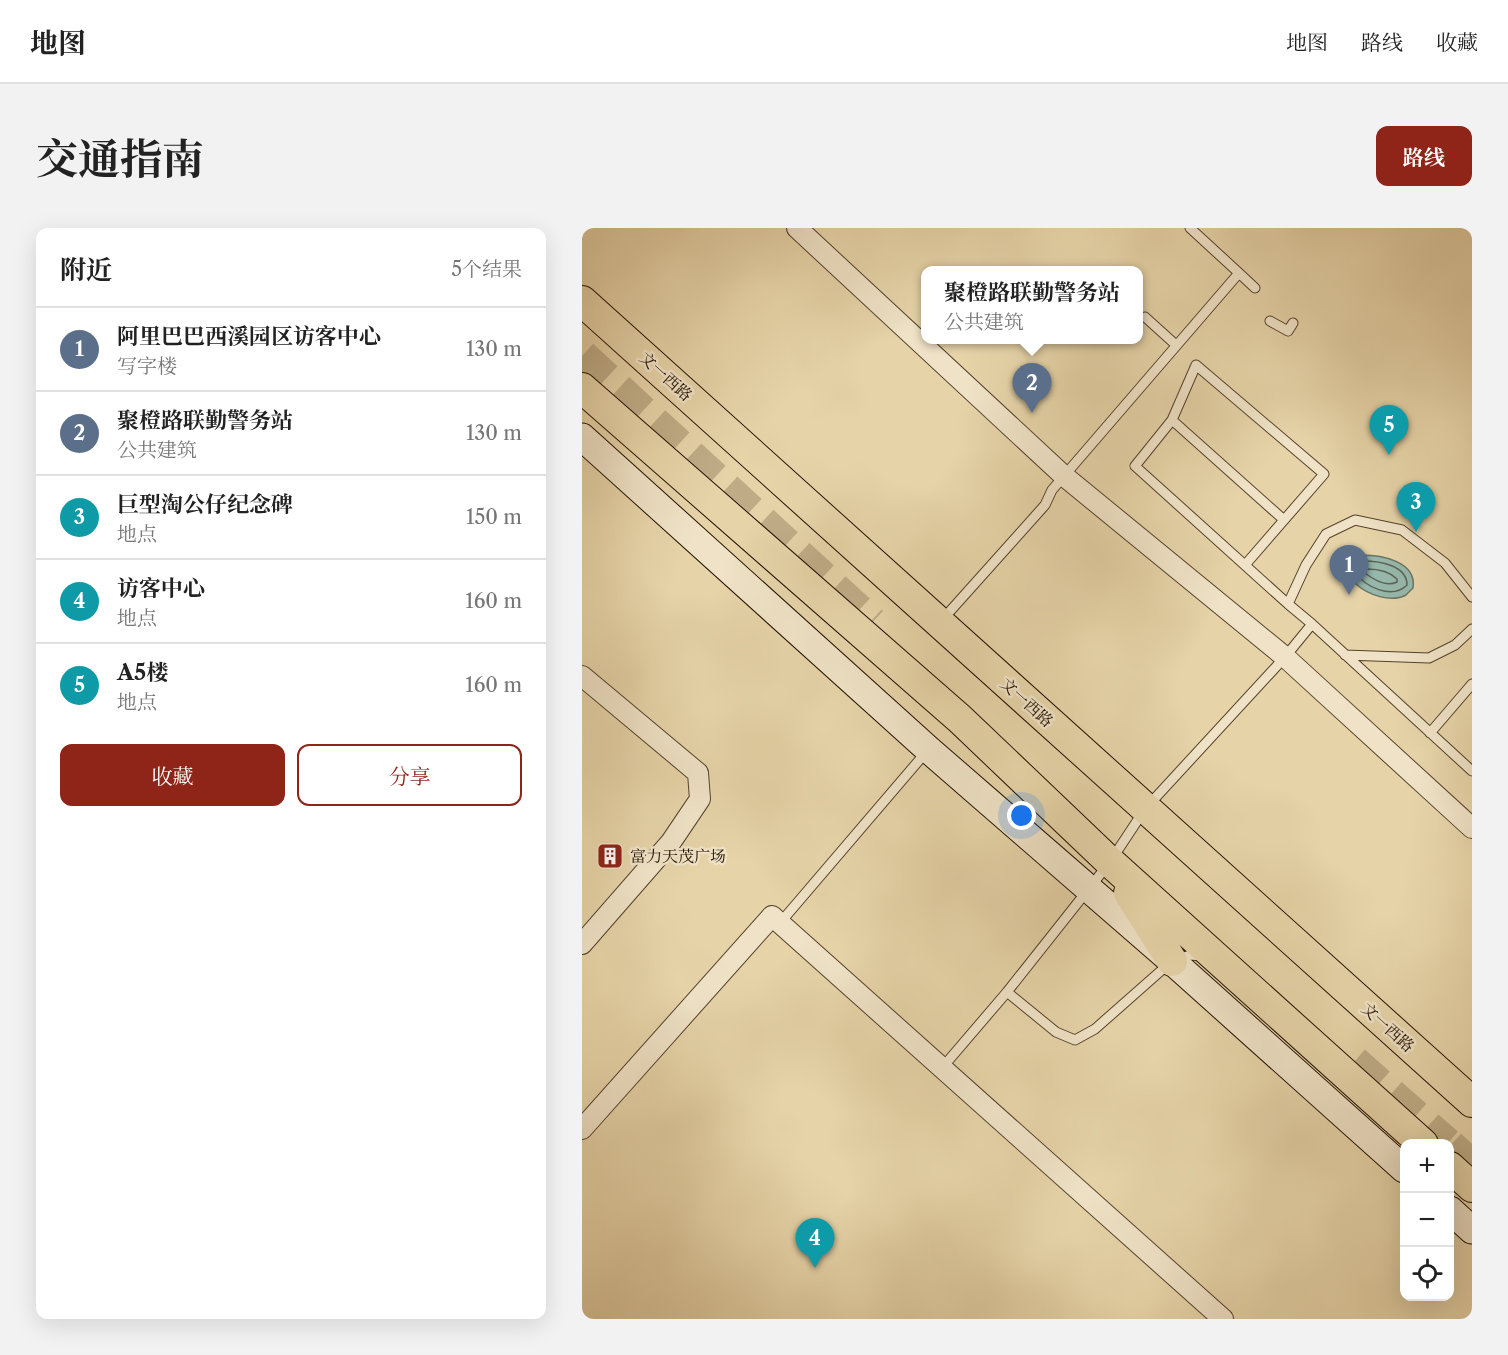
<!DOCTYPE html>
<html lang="zh">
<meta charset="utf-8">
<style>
body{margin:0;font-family:"Libre Caslon Text","Noto Serif SC",serif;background:#f2f2f2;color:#222}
.controls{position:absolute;right:18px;bottom:18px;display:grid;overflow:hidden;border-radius:12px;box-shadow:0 6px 24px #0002}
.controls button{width:54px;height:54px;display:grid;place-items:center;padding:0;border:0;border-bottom:2px solid #e0e0e0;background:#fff;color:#222;font:30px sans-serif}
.you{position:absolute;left:440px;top:588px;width:21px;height:21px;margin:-15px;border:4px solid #fff;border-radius:50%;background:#1a73e8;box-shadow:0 0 0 9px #1a73e833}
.badge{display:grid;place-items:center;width:39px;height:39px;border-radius:50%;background:#8f2418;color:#fff;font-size:20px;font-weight:700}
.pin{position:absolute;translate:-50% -50px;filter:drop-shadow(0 2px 3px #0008)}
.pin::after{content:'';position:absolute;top:32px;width:21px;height:18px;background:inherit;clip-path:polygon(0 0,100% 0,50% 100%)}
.popup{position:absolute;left:339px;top:38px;width:222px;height:78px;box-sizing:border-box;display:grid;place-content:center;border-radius:12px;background:#fff;filter:drop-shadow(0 2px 4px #0005);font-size:20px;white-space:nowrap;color:#767676}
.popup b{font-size:22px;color:#222}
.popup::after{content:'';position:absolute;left:50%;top:100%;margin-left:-12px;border:12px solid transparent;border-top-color:#fff}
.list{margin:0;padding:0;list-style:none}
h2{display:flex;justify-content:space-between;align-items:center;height:78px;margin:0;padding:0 24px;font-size:26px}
h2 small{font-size:20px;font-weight:400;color:#767676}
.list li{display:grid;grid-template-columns:39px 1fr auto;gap:18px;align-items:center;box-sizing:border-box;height:84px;padding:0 24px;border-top:2px solid #e0e0e0}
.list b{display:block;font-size:22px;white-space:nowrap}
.list p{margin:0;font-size:20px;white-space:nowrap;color:#767676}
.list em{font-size:20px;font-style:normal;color:#767676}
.actions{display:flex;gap:12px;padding:18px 24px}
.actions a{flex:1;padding:14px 0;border:2px solid #8f2418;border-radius:12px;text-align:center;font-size:21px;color:#8f2418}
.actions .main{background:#8f2418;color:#fff}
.icon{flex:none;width:33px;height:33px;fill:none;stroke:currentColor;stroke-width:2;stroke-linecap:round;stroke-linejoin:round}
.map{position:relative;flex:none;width:890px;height:1091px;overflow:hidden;border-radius:12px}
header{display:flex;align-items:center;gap:36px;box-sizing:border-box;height:84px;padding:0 30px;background:#fff;border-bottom:2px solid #e0e0e0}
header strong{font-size:28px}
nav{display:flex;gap:33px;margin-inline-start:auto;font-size:21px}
.intro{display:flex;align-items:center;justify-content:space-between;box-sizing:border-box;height:144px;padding:0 36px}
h1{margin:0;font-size:42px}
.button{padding:15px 27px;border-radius:12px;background:#8f2418;color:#fff;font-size:21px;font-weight:700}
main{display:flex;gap:36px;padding:0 36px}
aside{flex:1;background:#fff;border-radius:12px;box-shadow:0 6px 24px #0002}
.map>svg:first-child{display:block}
</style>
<header>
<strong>地图</strong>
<nav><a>地图</a><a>路线</a><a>收藏</a></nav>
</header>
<div class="intro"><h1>交通指南</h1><a class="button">路线</a></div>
<main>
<aside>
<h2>附近<small>5个结果</small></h2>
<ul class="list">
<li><span class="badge" style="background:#5c6f8a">1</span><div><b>阿里巴巴西溪园区访客中心</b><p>写字楼</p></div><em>130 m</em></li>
<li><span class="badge" style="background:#5c6f8a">2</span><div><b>聚橙路联勤警务站</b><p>公共建筑</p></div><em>130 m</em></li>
<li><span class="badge" style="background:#0f9aa8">3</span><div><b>巨型淘公仔纪念碑</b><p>地点</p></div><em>150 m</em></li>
<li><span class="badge" style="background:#0f9aa8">4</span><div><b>访客中心</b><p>地点</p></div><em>160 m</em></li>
<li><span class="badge" style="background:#0f9aa8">5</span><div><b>A5楼</b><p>地点</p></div><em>160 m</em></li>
</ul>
<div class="actions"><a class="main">收藏</a><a>分享</a></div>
</aside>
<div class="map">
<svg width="890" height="1091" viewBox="0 0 890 1091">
<rect width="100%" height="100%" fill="#e6d3a8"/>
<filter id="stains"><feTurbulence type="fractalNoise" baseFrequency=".00333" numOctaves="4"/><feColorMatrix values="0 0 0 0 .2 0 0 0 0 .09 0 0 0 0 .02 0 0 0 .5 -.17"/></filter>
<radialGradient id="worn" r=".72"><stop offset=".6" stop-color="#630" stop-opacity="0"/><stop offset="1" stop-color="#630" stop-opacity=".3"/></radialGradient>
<path fill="#96b7ab" stroke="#687567" stroke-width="1.5" d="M779,327C799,327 835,333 831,360C828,363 826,365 824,367C809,375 786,367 774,356C771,353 768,348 766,344L769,333Z"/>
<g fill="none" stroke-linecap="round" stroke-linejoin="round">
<path stroke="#5c6456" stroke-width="1.5" d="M781,333C797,333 825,337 825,357C810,372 782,359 773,343L774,337Z
M785,341C796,341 807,343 815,351V354C805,359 792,352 783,345V342Z"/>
<path stroke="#bfac87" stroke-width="33" stroke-dasharray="33 16" stroke-linecap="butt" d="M0,128L290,395
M772,834L865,916
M868,918L890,938"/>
<defs>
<path id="lane" d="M657,45L673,60
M563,89L594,117
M688,93L706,103L711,95
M590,192L702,292
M663,337L742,246L614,137L590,192L553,238L706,376L730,396L890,543
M706,376L724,337L744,306L773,292L820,302L863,335L890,369
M361,391L463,277L470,262L657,45L608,0
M763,427L847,430L873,417L890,401
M848,505L890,456
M198,695L345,523
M425,764L474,804L493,812L513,801L590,733L608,727L620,728
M360,840L425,764L528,634L563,581L703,429L730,396"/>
<path id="street" d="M215,0L482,248L703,429L890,600
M0,448L116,545L118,571L89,614L0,716
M0,901L190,688L641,1091"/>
<path id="secondary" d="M0,209L347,522L590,733L822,941
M868,982L890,1002"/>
<path id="primary" d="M0,73L890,874
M0,160L378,491L528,634L841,916
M547,665L590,733
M868,939L890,959"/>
</defs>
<use href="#lane" stroke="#54422b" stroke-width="11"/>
<use href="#street" stroke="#54422b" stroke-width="22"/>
<use href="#secondary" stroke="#231101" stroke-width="29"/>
<use href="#primary" stroke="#231101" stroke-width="32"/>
<use href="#lane" stroke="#efe2c6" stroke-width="9"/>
<use href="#street" stroke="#efe2c6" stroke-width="20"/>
<use href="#secondary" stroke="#efe2c6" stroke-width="27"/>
<use href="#primary" stroke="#e6d3a8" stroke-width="30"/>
</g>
<defs>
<symbol id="building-square" viewBox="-11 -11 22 22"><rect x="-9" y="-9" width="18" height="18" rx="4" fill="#8f2418" stroke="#efe2c6"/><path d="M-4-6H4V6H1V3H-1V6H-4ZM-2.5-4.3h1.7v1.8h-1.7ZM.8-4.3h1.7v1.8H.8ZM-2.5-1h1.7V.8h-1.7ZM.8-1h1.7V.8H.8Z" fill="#fff"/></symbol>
</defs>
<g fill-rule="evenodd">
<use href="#building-square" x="13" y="613" width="30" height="30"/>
</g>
<g text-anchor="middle" stroke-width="5" stroke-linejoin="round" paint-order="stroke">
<g font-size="16" fill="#231101" stroke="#efe2c6">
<text transform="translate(84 148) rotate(42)" y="6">文一西路</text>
<text transform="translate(445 474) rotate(42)" y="6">文一西路</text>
<text transform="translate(806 799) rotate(42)" y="6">文一西路</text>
</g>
<g font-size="16" fill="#231101" stroke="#efe2c6" text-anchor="start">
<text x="48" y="634">富力天茂广场</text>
</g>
</g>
<rect width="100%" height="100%" filter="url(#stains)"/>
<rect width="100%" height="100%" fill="url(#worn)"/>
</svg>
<div class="controls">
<button>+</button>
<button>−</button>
<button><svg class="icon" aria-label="locate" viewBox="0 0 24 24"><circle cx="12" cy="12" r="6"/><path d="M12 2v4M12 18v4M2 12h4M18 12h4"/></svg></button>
</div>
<div class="you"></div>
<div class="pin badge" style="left:767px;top:367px;background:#5c6f8a">1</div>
<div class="pin badge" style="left:450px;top:185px;background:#5c6f8a">2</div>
<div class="popup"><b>聚橙路联勤警务站</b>公共建筑</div>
<div class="pin badge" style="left:834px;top:304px;background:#0f9aa8">3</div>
<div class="pin badge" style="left:233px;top:1040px;background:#0f9aa8">4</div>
<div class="pin badge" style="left:807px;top:227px;background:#0f9aa8">5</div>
</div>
</main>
